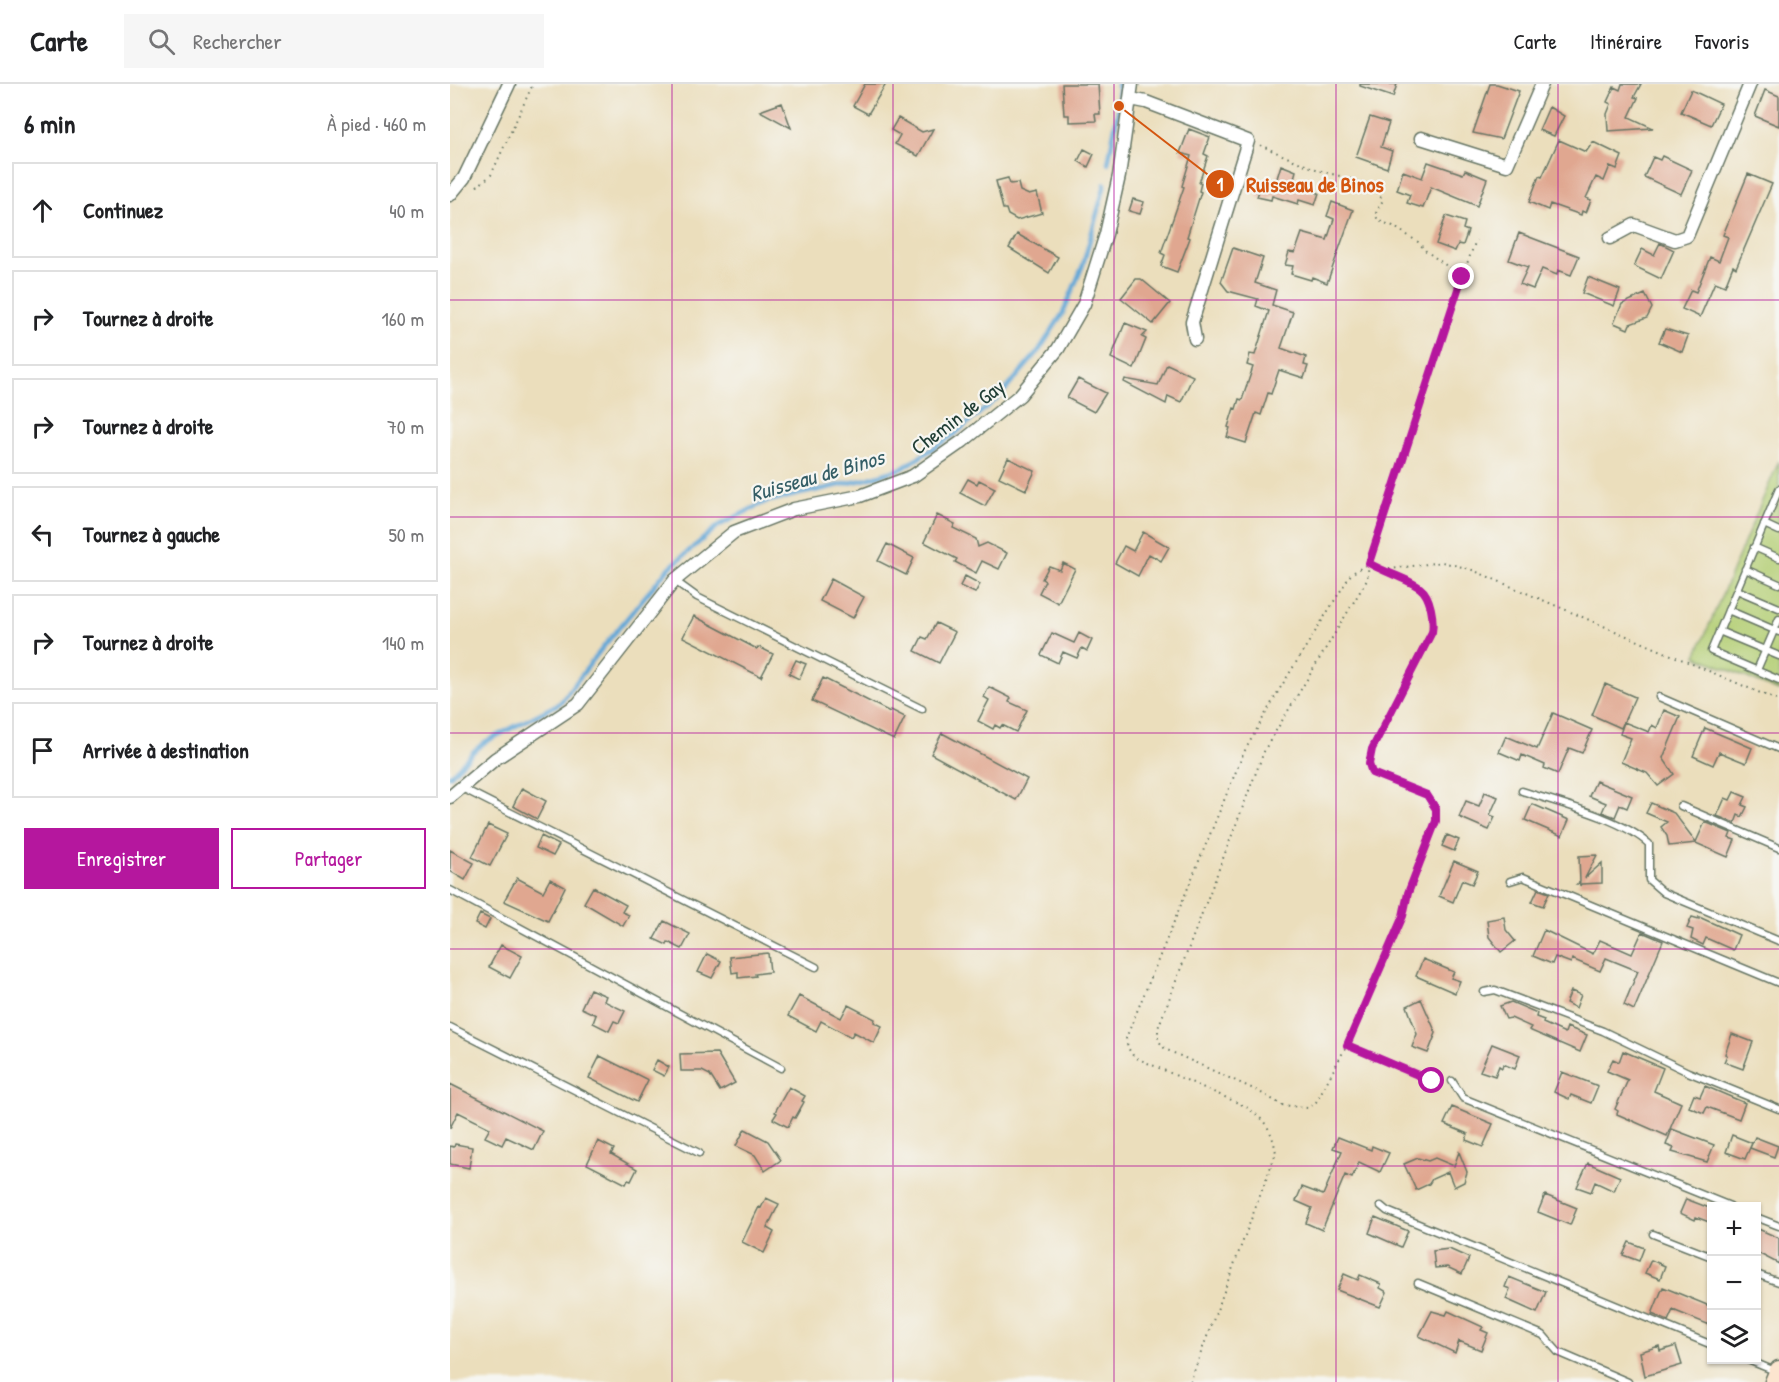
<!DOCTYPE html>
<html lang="fr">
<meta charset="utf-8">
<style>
body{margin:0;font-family:"Patrick Hand",sans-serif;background:#f6f6f6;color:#202124}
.controls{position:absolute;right:18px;bottom:18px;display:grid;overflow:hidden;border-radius:0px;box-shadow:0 2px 4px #0004}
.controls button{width:54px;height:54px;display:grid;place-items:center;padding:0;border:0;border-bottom:2px solid #e0e0e0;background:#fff;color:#202124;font:30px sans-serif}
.stop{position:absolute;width:18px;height:18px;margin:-14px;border:4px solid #b5179e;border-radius:50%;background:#fff}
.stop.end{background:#b5179e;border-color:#fff;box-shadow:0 2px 6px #0008}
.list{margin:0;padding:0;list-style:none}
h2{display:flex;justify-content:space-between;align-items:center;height:78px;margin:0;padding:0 24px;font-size:26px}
h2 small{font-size:20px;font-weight:400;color:#757577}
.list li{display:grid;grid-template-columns:39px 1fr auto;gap:18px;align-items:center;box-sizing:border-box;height:96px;margin:0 12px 12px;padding:0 12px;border:2px solid #e0e0e0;border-radius:0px}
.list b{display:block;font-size:22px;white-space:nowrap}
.list em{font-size:20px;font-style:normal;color:#757577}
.actions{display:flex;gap:12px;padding:18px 24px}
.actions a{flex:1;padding:14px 0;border:2px solid #b5179e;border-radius:0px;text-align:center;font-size:21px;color:#b5179e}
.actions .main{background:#b5179e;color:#fff}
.icon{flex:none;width:33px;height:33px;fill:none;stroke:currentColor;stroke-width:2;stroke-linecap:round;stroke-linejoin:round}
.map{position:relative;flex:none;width:1329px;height:1298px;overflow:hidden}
header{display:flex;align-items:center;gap:36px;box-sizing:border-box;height:84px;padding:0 30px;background:#fff;border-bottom:2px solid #e0e0e0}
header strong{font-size:28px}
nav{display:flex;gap:33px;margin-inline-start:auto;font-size:21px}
.search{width:420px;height:54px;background:#f6f6f6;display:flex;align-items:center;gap:15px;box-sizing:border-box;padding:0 21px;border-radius:0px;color:#757577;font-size:22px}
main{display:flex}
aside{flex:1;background:#fff}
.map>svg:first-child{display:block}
</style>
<header>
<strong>Carte</strong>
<div class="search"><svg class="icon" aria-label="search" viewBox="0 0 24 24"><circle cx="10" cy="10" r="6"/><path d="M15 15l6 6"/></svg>Rechercher</div>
<nav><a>Carte</a><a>Itinéraire</a><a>Favoris</a></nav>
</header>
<main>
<aside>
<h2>6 min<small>À pied · 460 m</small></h2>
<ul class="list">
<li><svg class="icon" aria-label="ahead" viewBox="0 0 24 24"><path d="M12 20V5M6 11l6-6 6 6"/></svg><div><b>Continuez</b></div><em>40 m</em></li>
<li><svg class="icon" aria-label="right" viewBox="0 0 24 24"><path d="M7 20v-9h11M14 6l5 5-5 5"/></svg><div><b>Tournez à droite</b></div><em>160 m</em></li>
<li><svg class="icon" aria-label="right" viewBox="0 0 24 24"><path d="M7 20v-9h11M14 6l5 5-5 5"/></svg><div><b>Tournez à droite</b></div><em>70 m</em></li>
<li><svg class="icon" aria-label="left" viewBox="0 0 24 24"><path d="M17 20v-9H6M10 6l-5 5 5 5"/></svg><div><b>Tournez à gauche</b></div><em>50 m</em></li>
<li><svg class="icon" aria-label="right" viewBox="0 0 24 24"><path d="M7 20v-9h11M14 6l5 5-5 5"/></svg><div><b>Tournez à droite</b></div><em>140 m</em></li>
<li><svg class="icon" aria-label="arrive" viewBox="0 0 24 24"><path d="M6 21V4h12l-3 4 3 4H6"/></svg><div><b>Arrivée à destination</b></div></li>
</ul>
<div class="actions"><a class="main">Enregistrer</a><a>Partager</a></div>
</aside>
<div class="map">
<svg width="1329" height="1298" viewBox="0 0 1329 1298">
<rect width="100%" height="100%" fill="#f6f6f2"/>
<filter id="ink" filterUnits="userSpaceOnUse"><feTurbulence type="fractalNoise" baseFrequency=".0167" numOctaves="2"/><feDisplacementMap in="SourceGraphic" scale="12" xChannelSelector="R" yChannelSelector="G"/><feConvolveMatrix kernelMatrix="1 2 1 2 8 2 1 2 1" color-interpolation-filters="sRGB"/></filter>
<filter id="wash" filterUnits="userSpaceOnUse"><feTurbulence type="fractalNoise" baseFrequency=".008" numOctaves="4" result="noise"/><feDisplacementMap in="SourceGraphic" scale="24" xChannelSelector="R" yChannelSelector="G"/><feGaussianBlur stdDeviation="1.35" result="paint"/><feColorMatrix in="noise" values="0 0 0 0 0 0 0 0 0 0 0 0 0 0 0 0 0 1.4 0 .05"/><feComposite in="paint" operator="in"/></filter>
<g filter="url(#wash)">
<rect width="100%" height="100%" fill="#ebdebc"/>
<path fill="#b3ce73" stroke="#698654" stroke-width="1.5" d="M1329,377V607L1246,572Z"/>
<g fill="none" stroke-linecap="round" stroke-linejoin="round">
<path stroke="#62a7d7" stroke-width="4.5" d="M658,79L669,22L668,0
M0,692L24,667L35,658L110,619L154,562L217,486L268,442L315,418L417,395L453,384L505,350L551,311L588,268L613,229L633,181L655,100"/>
</g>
<g id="blocks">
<path fill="#e0a790" d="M415,0H436L418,30L403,22Z
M612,0H648L650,30H645L646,37L619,38V31H614Z
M910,0H947L943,13L910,2Z
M1040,0H1047L1069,7L1051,55L1023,49Z
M1172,0H1191L1184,13L1188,14L1179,33L1203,44L1158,47L1157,30L1161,20L1157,18L1164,3L1170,6Z
M1241,6L1271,20L1261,41L1231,28Z
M1315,6L1329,12V42L1305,32Z
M332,19L341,44L310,27Z
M1099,23L1114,32L1104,52L1089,46Z
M920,33L939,39L931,63L942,67L937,84L906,73Z
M448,34L472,48L483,45L468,72L445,60L450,51L441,46Z
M739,45L760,53L754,70L758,72L749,99H751L749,107L751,108L737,153L740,154L727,188L711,182L715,171L711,169L734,103L732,102L741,72L730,69Z
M1109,56L1136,68L1143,58L1172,72L1167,85L1160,82L1154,97L1146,93L1136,114L1141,116L1136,129L1132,127L1131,131L1100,120L1098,126L1079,118L1089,92L1092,93Z
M634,65L644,70L638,83L628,77Z
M1212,72L1242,86L1231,110L1194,93L1203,73L1210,76Z
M978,78L1013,90L1015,86L1037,95L1027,122L981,103L973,124L957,119L960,111L947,106L953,87L972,94Z
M831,81L846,87L842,101L869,109L865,121L849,116L848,120L822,112L821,116L807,113L812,97L825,101Z
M1298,90L1322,100L1286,184L1283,182L1275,202L1265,198L1250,233L1232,225L1241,206L1246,208L1260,173L1269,177L1278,153L1273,151Z
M558,94L560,100L568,99L570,107L579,111L587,109L592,129L567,136L558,131L556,125H553L546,97Z
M683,115L694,118L690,130L679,127Z
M882,118L903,126L877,199L862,193L861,196L841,190L843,182L835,181L839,168L845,169L852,149L877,156L884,135L877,132Z
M996,132L1015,138L1013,145L1018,147L1013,161L1008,160L1005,167L986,160Z
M1069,149L1129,172L1121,191L1108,186L1107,191L1092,185L1083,205L1070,200L1078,183L1059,176Z
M567,150L608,173L599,189L559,164Z
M1210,159L1224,166L1211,195L1184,182L1192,165L1204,171Z
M783,164L813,174L805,199L826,206L822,221L843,228L831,264L856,273L854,281L858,282L854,294L829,286L821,310L818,309L811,331L806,329L796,359L777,353L780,344L778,343L784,324L786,325L789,315L792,316L803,283L797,281L800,270L805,271L819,227L806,222L808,215L778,207L771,198Z
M1138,193L1170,206L1164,222L1132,209Z
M686,195H691L720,219L703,240L671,214Z
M1195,210L1202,224L1197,234L1180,240L1178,245L1164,239L1172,220Z
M675,239L697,248L692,253L696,255L684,285L661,274Z
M1215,245L1238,252L1232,268L1209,258Z
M717,280L743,292L731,318L718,312L716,320L674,298L675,295L708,301Z
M628,295L656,309L644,328L617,314Z
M558,374L585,387L576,406L549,393Z
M518,395L527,400L529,396L545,404L535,422L510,409Z
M487,431L505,440L503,444L526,455L528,463L537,459L557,469L549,485L532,477L526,489L505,478L507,475L474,458Z
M693,448L719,463L711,477L699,470L688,492L665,479L674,462L683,467Z
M437,460L464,474L456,491L428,477Z
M613,479L625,485L608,519L589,509L595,497L592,495L599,482L610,486Z
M515,492L530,500L525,509L510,502Z
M381,495L414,513L403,534L370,517Z
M244,532L307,565L309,563L323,570L311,593L233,553Z
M486,539L505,548L489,579L465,567L472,553L477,555Z
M602,549L624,559L629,549L642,556L637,567L632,564L627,574L613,568L608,579L591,571Z
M346,576L356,580L349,595L339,590Z
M373,594L440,628L441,626L455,633L444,656L362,617Z
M1155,600L1185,613L1171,644L1142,631Z
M539,603L561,614L559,618L577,626L566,648L552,641L550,644L545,641L543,645L528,637L539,616L534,613Z
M1214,626L1230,633L1213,674L1224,690L1208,702L1197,689L1171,678L1181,654L1170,650L1174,638L1199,648L1202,641L1207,644Z
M1103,629L1142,646L1132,669L1119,664L1108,690L1094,684L1095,681L1072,671L1070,677L1049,668L1056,652L1087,665Z
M1255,644L1302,664L1296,679L1269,668L1263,681L1243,672Z
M492,649L577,695L566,716L481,670Z
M1146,697L1182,712L1177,724L1170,721L1165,733L1152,728L1156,719L1139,712Z
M72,704L96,717L87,735L63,722Z
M1035,708L1048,713L1040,731L1045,733L1039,746L1009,733L1016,717L1029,722Z
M1284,708L1296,713L1292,721L1297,723L1292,733L1288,731L1285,739L1267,732L1275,714L1280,716Z
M1201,719L1224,729L1246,758L1255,738L1281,749L1279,754L1285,756L1278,773L1246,759L1219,762L1217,752L1211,743L1217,738L1196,729Z
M1082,720L1119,736L1112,752L1075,736Z
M38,741L57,750L40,782L22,773Z
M997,751L1009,756L1004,767L992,762Z
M91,752L109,761L103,772L86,764Z
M0,766L24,779L15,796L0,787Z
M1147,771L1135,794L1152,779V799L1131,800L1130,802V800H1127L1130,798L1129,772Z
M1004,777L1028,787L1022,800L1012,796L1003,818L989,812Z
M67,794L93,808L100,795L115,803L98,837L54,817Z
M143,803L176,821L172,828L179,831L173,842L134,819Z
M1088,805L1099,809L1093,822L1082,818Z
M30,830L40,835L35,845L25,840Z
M1054,833L1056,846L1065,857L1051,868L1039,853L1037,836Z
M1242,833L1249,835V833L1289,851L1283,866L1256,854L1253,861L1241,855L1243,846L1237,844Z
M214,837L240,850L232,865L218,858L217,861L204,855Z
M1094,846L1143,870L1150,856L1182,870L1192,848L1213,857L1184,926L1174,921L1188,887L1156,874L1150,887L1122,875L1121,879L1105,873L1102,880L1083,872Z
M51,861L72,872L60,894L39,883Z
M318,869L320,888L305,890L306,892L288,894V888L282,889L280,873Z
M257,870L271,877L262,894L248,888Z
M973,875L1004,888L1001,894L1010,897L1005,909L966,892Z
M140,905L156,912L154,917L175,927L169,939L164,937L159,947L143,939L146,931L131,924Z
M1121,907L1131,911L1126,924L1116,919Z
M349,912L391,934L398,921L425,935L424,938L432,942L424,959L404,948L401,953L371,937L366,947L338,932Z
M971,915L986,949L978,969L962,963L967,950L957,922Z
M1061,918L1087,929L1086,933L1094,936L1093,939L1115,949L1117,943L1137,951L1130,968L1079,946L1081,943L1061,934L1056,935L1050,922Z
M1282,950L1303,958L1293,985L1274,978L1277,971L1275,970Z
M1042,960L1070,971L1065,985L1053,980L1052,984L1049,982L1045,992L1030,987Z
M1173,967L1213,984L1204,1007L1231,1019L1217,1052L1167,1030L1168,1027L1165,1025L1178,996L1157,987L1163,975L1169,978Z
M267,969L285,999L270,1007L260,991L252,987H231L230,970Z
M150,972L198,996L187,1018L139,994Z
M207,976L219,983L214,992L202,986Z
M1112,988L1148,1002L1141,1019L1121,1011L1119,1015L1104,1008Z
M0,1000L93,1047L84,1066L56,1053L52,1061L35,1053L40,1044L8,1028L0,1044Z
M1255,1002L1295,1019L1289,1035L1257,1023L1254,1029L1239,1023L1244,1011L1250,1013Z
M339,1003L355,1012L352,1017L354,1018L345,1034L343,1033L338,1043L323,1035L327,1029L325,1028Z
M1002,1023L1043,1040L1033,1063L1016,1056L1018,1050L994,1040Z
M295,1045L318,1057L331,1076L315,1087L305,1071L286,1062Z
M1222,1045L1264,1061L1257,1078L1222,1068L1224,1064L1216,1061Z
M1282,1051L1302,1059L1295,1075L1276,1068Z
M888,1053L921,1066L922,1062L939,1069L930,1088L909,1078L902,1094L895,1091L872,1146L856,1139L862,1124L846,1117L852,1103L873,1111L892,1067L883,1064Z
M1305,1053L1328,1062L1324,1073L1300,1064Z
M148,1057L164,1065L161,1070L187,1085L181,1097L178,1096L176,1100L137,1080Z
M5,1060L22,1063L19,1084L0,1080V1062L4,1063Z
M1009,1068L1017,1088L1014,1098L1004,1103L998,1088L982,1095L979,1100L966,1106L954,1080L968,1074L978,1077L985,1074L1004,1082Z
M1138,1079L1170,1093L1164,1107L1145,1098L1141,1108L1127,1103Z
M1095,1111L1127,1124L1120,1141L1088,1128Z
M316,1114L329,1120L317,1144L324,1148L314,1169L292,1158L309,1123L311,1124Z
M1236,1115L1262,1125L1259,1138L1246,1133L1245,1136L1230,1129Z
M925,1133L958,1147L951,1163L919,1149Z
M1306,1144L1329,1154V1180L1306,1168Z
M1179,1158L1194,1164L1189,1177L1173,1171Z
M999,1165L1019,1174L1012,1190L997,1183L985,1184L983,1167Z
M1201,1176L1215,1182L1210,1195L1195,1189Z
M894,1190L908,1196L910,1191L931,1200L930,1204L937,1208L930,1223L887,1206Z
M1059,1193L1096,1208L1087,1229L1056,1215L1060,1205L1055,1203Z
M1213,1203L1262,1223V1242L1223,1226L1218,1237L1202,1230Z
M982,1227L996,1231L998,1227L1033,1243L1031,1246L1038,1249L1031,1266L1009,1257L1005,1269L969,1252Z
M1209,1262L1210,1267L1226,1262L1232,1281L1195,1292L1190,1268Z"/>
</g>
</g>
<g filter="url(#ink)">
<use href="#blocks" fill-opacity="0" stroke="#667564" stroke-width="1.5"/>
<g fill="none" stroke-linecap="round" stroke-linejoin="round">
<defs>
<path id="lane" d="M1329,405L1261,567L1329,596
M1314,440L1329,447
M1304,463L1329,474
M1295,485L1329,500
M225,497L247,513L472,625
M1287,506L1329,524
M1278,526L1329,548
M1269,547L1329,572
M1307,586L1329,535
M1209,613L1329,665
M10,703L366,883
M1072,707C1108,719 1171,734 1199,760V796L1214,809L1329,857
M1231,722L1329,764
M1060,797L1073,793L1329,899
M0,806L331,984
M1034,908L1045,906L1153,947L1238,988L1329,1025
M0,943L249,1069
M1002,997L1013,1014L1280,1122
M931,1122L937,1127L1262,1261
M1306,1133L1329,1142
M1203,1150L1262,1173
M1306,1190L1329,1198
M968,1199L1093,1251L1108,1268L1178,1298
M1298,1276L1325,1287"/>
<path id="street" d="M681,15L696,18L798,57L742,238L745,255
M971,54L1057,81L1092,0
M0,111L14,94L59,0
M1160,154L1184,141L1225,156L1237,152L1300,0
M0,713L45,675L128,620L225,496L284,448L344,425L410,412L463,392L513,357L570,311L608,265L634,220L656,150L669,92L682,0"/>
<path id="secondary" d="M1324,1298L1329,1286"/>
</defs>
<use href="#lane" stroke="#667564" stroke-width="9"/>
<use href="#street" stroke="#667564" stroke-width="15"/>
<use href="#secondary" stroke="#667564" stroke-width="21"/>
<path stroke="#667564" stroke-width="2" stroke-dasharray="1.5 4.5" stroke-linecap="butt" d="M810,61C828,69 847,78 866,85C889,94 918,94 933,116L925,131L929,137L943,142L968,158L976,167L1012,193
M27,101L28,102L41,91L83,0
M919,479C933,488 959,495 970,504C981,512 984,536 983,548L922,665L919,680L922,689L977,711L986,725V737L958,809L953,832L897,961L866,1018L858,1024L832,1021L806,1006L715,965L708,956V944L815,665L917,496L919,479L1012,193L1026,156
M933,486L992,478L1020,485L1329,617
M897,961L982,997H992
M740,1298L826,1069C822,1045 815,1036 795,1022L684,973L678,964L676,954L794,668L829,606L901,490L919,479"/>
<use href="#lane" stroke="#fff" stroke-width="6"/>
<use href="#street" stroke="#fff" stroke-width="12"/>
<use href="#secondary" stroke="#fce5cf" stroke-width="18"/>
</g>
</g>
<g fill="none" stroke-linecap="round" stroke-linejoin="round" filter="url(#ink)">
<path stroke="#b5179e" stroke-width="8" d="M982,997L897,961L953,832L958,809L986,737V725L977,711L922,689L919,680L922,665L982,548C984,536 981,512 970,504C959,495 933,488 919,479L1012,193"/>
</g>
<path fill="none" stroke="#b5179e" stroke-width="1.5" stroke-opacity="0.55" d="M222,0V1298M443,0V1298M664,0V1298M886,0V1298M1108,0V1298M0,216H1329M0,433H1329M0,649H1329M0,865H1329M0,1082H1329"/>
<g text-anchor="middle" stroke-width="4.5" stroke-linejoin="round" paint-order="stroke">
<g font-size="21" fill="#1f3d34" stroke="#f6f6f2">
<text transform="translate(508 333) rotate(-37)" y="7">Chemin de Gay</text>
</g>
<g font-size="22" font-style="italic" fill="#335d65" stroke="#f6f6f2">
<text transform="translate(367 391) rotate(-16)" y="8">Ruisseau de Binos</text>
</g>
</g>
<path fill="none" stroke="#d45610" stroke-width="2" d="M669 22L770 100"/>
<g fill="#d45610" stroke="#f6f6f2" stroke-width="2">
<circle cx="669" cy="22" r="6"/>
<circle cx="770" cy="100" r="15"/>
</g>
<g font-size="18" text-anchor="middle" font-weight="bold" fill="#fff">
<text x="770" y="107">1</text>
</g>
<g font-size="22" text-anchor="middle" font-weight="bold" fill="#d45610" stroke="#f6f6f2" stroke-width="4.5" stroke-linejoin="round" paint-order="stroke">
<text x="865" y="108">Ruisseau de Binos</text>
</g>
</svg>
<div class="controls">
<button>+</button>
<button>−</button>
<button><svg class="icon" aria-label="layers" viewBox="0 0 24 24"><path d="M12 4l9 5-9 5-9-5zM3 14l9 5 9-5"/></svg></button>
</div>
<div class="stop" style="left:982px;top:997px"></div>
<div class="stop end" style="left:1012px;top:193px"></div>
</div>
</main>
